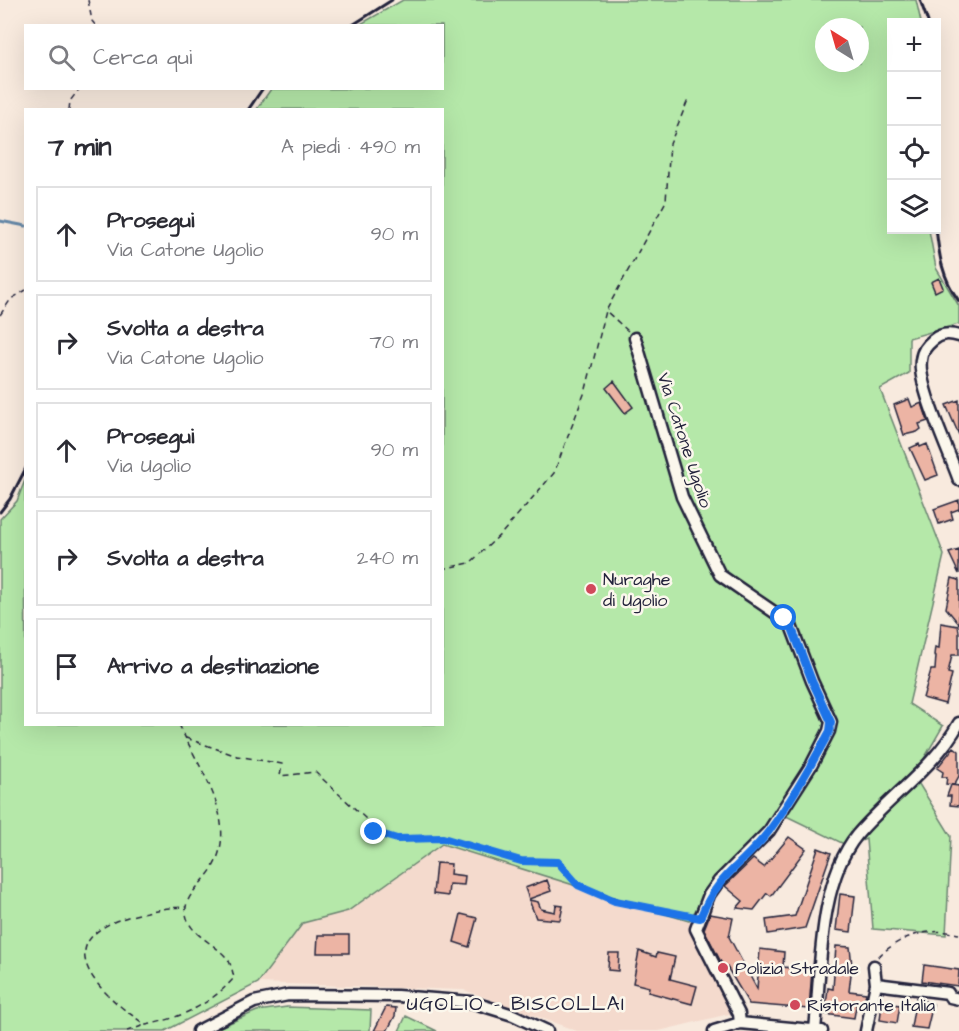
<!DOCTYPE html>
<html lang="it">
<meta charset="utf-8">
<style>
body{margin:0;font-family:"Architects Daughter",sans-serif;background:#f2f2f3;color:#2b2b33}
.controls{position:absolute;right:18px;top:18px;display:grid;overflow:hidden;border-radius:0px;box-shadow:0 6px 24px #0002}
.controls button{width:54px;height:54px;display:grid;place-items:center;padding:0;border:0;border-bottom:2px solid #e1e1e2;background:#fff;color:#2b2b33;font:30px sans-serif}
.compass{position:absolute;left:815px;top:18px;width:54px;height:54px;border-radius:50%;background:#fff;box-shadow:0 6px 24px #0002;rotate:323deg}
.stop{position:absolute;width:18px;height:18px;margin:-14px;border:4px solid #1a73e8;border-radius:50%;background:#fff}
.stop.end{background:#1a73e8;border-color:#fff;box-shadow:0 2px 6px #0008}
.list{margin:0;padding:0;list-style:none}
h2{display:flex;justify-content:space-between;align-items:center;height:78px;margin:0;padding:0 24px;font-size:26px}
h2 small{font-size:20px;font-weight:400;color:#7c7c81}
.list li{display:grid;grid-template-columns:39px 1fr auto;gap:18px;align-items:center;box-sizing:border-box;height:96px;margin:0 12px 12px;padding:0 12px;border:2px solid #e1e1e2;border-radius:0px}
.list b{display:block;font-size:22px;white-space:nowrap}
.list p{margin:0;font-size:20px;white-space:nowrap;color:#7c7c81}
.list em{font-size:20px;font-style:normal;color:#7c7c81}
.icon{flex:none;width:33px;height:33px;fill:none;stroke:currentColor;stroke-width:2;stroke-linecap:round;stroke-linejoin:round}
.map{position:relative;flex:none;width:959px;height:1031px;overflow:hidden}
.search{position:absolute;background:#fff;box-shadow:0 6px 24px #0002;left:24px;top:24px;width:420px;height:66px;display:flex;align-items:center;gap:15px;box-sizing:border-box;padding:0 21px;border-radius:0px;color:#7c7c81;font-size:22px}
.panel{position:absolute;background:#fff;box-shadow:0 6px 24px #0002;left:24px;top:108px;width:420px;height:618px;border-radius:0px}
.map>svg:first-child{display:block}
</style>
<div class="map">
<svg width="959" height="1031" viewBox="0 0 959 1031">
<rect width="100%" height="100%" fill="#f8eade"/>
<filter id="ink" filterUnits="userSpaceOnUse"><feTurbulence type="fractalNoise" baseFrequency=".0167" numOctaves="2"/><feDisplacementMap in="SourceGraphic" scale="12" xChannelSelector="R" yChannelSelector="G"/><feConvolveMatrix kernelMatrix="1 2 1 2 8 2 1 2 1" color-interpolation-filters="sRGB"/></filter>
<g filter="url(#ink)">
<path fill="#f4dacd" d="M442,844L689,921L737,1012L659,1031H577L464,990L258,983L303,923L348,911Z"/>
<path fill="#b5e8a9" stroke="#6c8572" stroke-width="1.5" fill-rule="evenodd" d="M403,0H916L921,22H892V230H929L936,268L959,306V324L909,338V373L880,389L944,555L909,704L943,726L914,776L951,836L946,935L873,929L866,839L848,846L778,812L706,893L689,921L442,844L348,911L303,923L258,983L165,1031H0V519L17,501L25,480L26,724H442V110L257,109L271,89L442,88V26L359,25ZM824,27H860V63H824Z
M287,1007L371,1010L370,1031H211L257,1011Z
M406,1016L437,1031H399Z"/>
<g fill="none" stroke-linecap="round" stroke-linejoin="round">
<path stroke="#6588a8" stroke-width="3" d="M0,221L26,226"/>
</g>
<path fill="#ecb4a4" stroke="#22223b" stroke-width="1.5" d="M939,278L943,288L935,292L931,282Z
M614,381L633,407L625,413L606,388Z
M909,399L912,407L922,403L928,421L919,424L921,429L917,432L904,435L894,405Z
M959,400V435L946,405Z
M919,444L920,447L927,444L938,475L925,480L910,448Z
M959,500V509L951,512L953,519L939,524L934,509Z
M959,550V574L949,553Z
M952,578L959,580V624L946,608Z
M941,623L958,626L959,632V655H952L948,673L952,674L945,704L923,698L931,670H935L936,656L934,655L935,647L939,648Z
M954,747L959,751V776L954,785L946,784L947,777H942L943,772L937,768Z
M951,785L959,786V806L950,805L951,796H947Z
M789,837L806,849L771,896L767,893L754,910L737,908L743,901L725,886L753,859L764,867Z
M818,848L831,853L805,928L768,934L766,920L795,916Z
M436,863L451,864L450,874L465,876L464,885L449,884L448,896L433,894Z
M547,880L551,891L529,899L525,888Z
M840,894L855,896L851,932L836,930Z
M529,900L538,902L541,909L555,912L556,905L563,906L560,920L536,918Z
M461,914L477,918L469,947L454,942Z
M710,914L733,918L729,937L757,989L760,949L784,952L783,967L812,970L809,1009L749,1004L727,967L724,968L704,929Z
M318,935H349V953H317Z
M836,946L850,947L852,966L849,991L866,993L864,1002L857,1001L854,1018L825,1014L828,988L833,989Z
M639,951L656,957L657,953L675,957L670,979L697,986L692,1004L648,992L649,987L633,983Z
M609,953H619L618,971L608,970Z
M924,965L959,970L958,986L922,981Z
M916,998L933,1004L927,1029L911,1027Z
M882,1003L900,1005L897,1023L880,1020Z
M386,1007L396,1008L395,1016L387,1031H374Z"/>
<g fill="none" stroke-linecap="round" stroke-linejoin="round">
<defs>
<path id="minor" d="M959,336C949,333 941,333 933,340C926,346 922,351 921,360C917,384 950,454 959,480
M635,338L682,497L720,575L790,623L812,681L831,722L829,731L812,764L769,831L719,881L709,895L696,929L739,1014L740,1023
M876,984L948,993L950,997L959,999
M815,1030C821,971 818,883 857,835C889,797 935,767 959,723
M198,1031L254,1002L288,995L397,996L471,1002L513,1015L547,1031
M714,1031L740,1023L822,1031
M866,1031L876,984L874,966"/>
</defs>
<use href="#minor" stroke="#22223b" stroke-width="15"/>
<path stroke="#22223b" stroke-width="1.5" stroke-dasharray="6 4.5" stroke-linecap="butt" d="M88,0L92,21L96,26
M69,110L70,101L80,88
M0,315L11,299L26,290
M628,331L606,311L666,201L670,144L688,100
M442,569L470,563L502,533L554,473L586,389L606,311
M179,724C197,767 240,819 213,867C205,882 183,895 186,914C190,937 217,943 229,961C231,965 233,973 234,978C211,1004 181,1018 146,1025C99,994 43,941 131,916C150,911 167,907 186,907
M186,738L237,756L282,764L280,776L315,772L365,818L374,832L397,839L443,838L521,861L558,862L578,885L615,901L690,916
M878,957C901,935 929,927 959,934
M127,1031L145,1025"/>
<use href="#minor" stroke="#fbf7ec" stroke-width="10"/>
<path stroke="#22223b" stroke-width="3" d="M920,0L928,22
M351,26L392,0
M248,110L263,88
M936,228C939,255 942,278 959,301
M0,512L10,499L26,468"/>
</g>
</g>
<g fill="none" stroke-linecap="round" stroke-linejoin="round" filter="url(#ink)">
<path stroke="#1a73e8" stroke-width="8" d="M374,832L397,839L443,838L521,861L558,862L578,885L615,901L700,918C719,872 743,866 769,831C792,800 811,765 830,731L831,722L812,681L790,623L784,618"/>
</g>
<g fill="#d1495b" stroke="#fbf7ec" stroke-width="2">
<circle cx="591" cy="589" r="6"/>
<circle cx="723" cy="968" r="6"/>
<circle cx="795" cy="1005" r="6"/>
</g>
<g text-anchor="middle" stroke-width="5" stroke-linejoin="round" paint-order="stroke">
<g font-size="18" fill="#22223b" stroke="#fbf7ec">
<text transform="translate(685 440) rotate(72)" y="6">Via Catone Ugolio</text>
</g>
<g font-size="18" fill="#22223b" stroke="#fbf7ec" text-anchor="start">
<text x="603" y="585">Nuraghe<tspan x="603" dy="21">di Ugolio</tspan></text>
<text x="735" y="974">Polizia Stradale</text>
<text x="807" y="1011">Ristorante Italia</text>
</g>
<g font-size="20" letter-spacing="1.5" fill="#22223b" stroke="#fbf7ec">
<text x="516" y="1010">UGOLIO - BISCOLLAI</text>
</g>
</g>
</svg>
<div class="controls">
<button>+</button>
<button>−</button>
<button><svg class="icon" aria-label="locate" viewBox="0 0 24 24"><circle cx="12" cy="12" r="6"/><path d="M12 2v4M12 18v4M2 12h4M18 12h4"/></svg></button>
<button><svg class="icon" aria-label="layers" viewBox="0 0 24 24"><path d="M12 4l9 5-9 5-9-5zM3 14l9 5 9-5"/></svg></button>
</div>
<svg class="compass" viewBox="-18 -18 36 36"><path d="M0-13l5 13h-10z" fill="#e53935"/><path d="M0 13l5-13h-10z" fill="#7c7c81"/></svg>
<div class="stop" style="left:784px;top:618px"></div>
<div class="stop end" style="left:374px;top:832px"></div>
<div class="search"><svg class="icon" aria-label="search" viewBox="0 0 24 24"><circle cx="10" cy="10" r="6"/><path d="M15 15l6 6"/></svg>Cerca qui</div>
<section class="panel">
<h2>7 min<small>A piedi · 490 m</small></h2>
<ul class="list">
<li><svg class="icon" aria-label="ahead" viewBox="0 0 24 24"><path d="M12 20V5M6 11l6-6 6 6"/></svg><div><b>Prosegui</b><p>Via Catone Ugolio</p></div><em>90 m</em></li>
<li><svg class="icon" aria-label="right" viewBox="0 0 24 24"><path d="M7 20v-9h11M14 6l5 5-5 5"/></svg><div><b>Svolta a destra</b><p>Via Catone Ugolio</p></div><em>70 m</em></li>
<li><svg class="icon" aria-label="ahead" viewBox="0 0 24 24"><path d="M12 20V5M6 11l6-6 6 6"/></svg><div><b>Prosegui</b><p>Via Ugolio</p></div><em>90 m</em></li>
<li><svg class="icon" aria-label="right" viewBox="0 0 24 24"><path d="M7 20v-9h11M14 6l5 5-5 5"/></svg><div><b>Svolta a destra</b></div><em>240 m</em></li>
<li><svg class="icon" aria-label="arrive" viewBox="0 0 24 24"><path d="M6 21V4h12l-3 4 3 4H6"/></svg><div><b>Arrivo a destinazione</b></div></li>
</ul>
</section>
</div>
